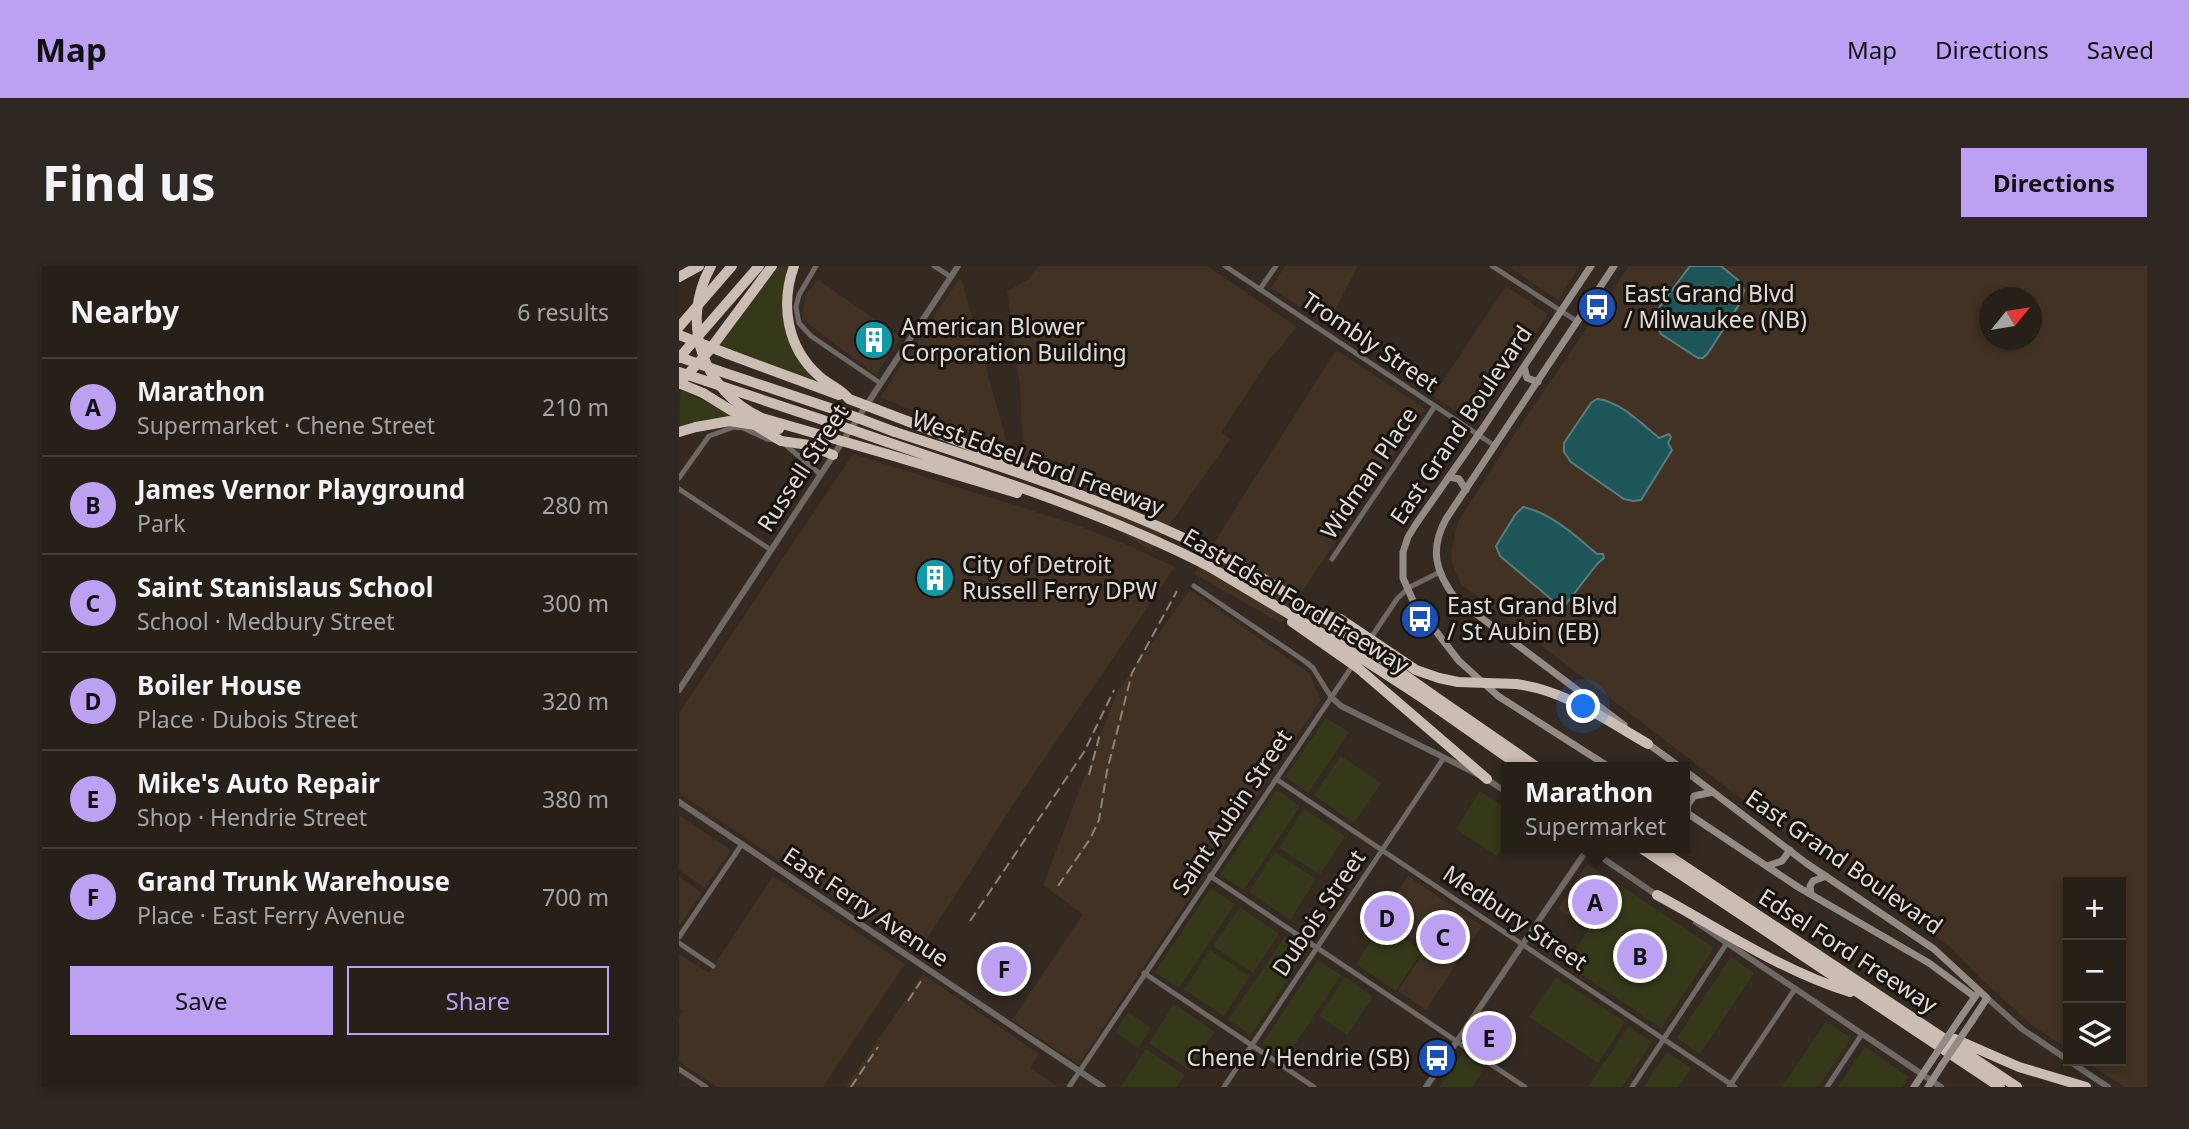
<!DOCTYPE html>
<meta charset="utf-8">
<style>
body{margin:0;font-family:"Noto Sans",sans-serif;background:#2f2822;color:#f1f3f6}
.controls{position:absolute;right:21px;bottom:21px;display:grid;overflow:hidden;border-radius:0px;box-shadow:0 4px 10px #0003}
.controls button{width:63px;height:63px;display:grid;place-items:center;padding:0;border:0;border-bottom:2px solid #433e38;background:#272019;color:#f1f3f6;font:35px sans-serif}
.compass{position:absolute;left:1300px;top:21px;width:63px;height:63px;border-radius:50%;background:#272019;box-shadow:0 4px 10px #0003;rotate:60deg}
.you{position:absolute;left:905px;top:441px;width:24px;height:24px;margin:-18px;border:5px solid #fff;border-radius:50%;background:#1a73e8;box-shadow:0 0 0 10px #1a73e833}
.badge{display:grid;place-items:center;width:46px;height:46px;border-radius:50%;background:#bca0f2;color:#111;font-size:23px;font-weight:700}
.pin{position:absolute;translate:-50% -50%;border:4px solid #fff;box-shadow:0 2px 7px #0006}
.popup{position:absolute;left:822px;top:496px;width:189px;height:91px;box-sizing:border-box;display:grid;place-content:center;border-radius:0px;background:#272019;filter:drop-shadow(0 2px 5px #0005);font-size:23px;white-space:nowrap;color:#a4a3a2}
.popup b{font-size:26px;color:#f1f3f6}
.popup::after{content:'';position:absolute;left:50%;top:100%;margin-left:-14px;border:14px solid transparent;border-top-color:#272019}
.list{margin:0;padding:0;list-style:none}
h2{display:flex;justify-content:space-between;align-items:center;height:91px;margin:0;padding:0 28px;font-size:30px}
h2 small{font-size:23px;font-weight:400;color:#a4a3a2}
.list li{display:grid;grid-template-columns:46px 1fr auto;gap:21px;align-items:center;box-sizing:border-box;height:98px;padding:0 28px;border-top:2px solid #433e38}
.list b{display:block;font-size:26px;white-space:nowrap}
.list p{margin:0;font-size:23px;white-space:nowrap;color:#a4a3a2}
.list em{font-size:23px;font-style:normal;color:#a4a3a2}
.actions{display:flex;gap:14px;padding:21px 28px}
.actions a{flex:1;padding:16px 0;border:2px solid #bca0f2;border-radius:0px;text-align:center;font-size:24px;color:#bca0f2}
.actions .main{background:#bca0f2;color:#111}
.icon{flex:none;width:38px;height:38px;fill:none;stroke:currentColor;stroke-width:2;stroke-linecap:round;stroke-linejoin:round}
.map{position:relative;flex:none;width:1468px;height:821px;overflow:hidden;border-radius:0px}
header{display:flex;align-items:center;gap:42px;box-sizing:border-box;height:98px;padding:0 35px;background:#bca0f2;color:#111}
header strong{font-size:33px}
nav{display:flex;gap:38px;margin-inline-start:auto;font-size:24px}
.intro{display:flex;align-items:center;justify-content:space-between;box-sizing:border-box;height:168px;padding:0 42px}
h1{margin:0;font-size:49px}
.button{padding:18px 32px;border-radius:0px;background:#bca0f2;color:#111;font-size:24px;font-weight:700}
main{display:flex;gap:42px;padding:0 42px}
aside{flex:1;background:#272019;border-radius:0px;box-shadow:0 4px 10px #0003}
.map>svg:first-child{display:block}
</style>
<header>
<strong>Map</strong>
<nav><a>Map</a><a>Directions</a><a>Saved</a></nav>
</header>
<div class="intro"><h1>Find us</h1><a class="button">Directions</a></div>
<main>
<aside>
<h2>Nearby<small>6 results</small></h2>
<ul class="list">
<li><span class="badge">A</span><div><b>Marathon</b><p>Supermarket · Chene Street</p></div><em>210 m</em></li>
<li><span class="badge">B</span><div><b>James Vernor Playground</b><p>Park</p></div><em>280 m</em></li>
<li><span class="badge">C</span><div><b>Saint Stanislaus School</b><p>School · Medbury Street</p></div><em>300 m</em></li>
<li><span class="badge">D</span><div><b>Boiler House</b><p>Place · Dubois Street</p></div><em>320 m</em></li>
<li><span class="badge">E</span><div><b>Mike's Auto Repair</b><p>Shop · Hendrie Street</p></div><em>380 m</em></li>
<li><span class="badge">F</span><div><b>Grand Trunk Warehouse</b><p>Place · East Ferry Avenue</p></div><em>700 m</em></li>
</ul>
<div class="actions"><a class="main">Save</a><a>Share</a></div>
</aside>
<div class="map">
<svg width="1468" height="821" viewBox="0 0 1468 821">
<rect width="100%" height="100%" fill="#342a21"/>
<path fill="#413224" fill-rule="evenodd" d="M359,0H528L618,61L587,98L542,166L551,173L472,285L377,226L376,209L344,193L341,120L328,25L349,14Z
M606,0H679L648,59L592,22Z
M829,0H901L879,34Z
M950,0H1468V821H1445L1406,795H1442V616H1389V783L1353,759L1301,712L1270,680L1099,561L782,318L773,298L772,286L779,256L828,179ZM1310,32H1352V74H1310Z
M281,12L283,15L330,185L201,131Z
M139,14L222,71L197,109L123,53L126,29Z
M827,20L869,48L795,158L754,130Z
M657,84L746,143L602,357L515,308Z
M174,188L392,257L446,278L496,301L340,530L239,687L0,527V447Z
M511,324L630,407L642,434L400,798L333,754L404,648L364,619L439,424Z
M0,549L52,584L26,622L0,604Z
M908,598L936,617L906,661L879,643Z
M94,610L226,698L144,821H38L0,796V752L5,745L0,742V688L30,707Z
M729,610L803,660L747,744L719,725L748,681L701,650Z
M0,611L23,627L0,660Z
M244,708L360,788L351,802L379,821H167Z"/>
<path fill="#353919" d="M100,0H112L103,31L124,99L136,115L40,79Z
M2,123L63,155L0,164Z
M647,452L670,466L629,527L606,511Z
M662,490L702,517L675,557L635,529Z
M598,524L621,540L565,624L541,609Z
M801,525L827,542V577L818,590L777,563Z
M625,543L666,570L641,609L600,582Z
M596,586L637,613L611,654L570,626Z
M940,618L1035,682L982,762L887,698Z
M532,622L556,638L500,722L476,706Z
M561,641L600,668L574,707L534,680Z
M703,658L743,685L717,725L677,698Z
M606,670L628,685L572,769L549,754Z
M531,684L571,710L545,750L505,724Z
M1052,691L1075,707L1021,788L998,772Z
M639,694L662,709L606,793L583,778Z
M666,711L694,731L668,769L640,750Z
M877,711L946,756L919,797L850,751Z
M495,738L536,766L510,804L470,777Z
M449,746L472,762L459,782L436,766Z
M1147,755L1172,772L1139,821H1103Z
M950,760L973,776L943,821H909Z
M1186,781L1230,811L1223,821H1159Z
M467,783L506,809L498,821H442Z
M988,786L1012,802L999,821H965Z
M783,788L805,803L793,821H760Z"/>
<path fill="#1d5559" stroke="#587d7e" stroke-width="2" d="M1011,0H1042L1059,14L1065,24L1063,34L1029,87L1024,92H1019L982,68L976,54L981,40Z
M918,133C941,135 963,158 980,172L990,168L992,171L989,177L993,184L962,234L954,235L945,233L892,196L885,186V177L912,137Z
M844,241C872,247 896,269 918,288H924L925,292L918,298L887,338H878L821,290L817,280L836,249Z"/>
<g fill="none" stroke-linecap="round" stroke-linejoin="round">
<path stroke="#6e6965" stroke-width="5" d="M137,0L120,29L117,41L120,57L132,70L201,117
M255,0L272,11
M546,0L816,180
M813,0L899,56
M581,23L597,0
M0,212L30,170L55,161L64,162L88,173L102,175L141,208
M0,223L92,284
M653,293L756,140
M515,320L627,396L634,402L652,431
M679,391L718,333L729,322L759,307
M597,513L1056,821
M531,610L846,821
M0,671L63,578
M0,677L34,700
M465,707L635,821
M0,803L27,821
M390,821L674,399
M545,821L764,493
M953,821L1048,677
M1050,821L1116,723
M1148,821L1183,768"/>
<path stroke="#6e6965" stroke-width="6" d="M0,424L279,0
M652,431L662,440L808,513L827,526
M0,536L424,821
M909,582L979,630
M1017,656L1262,821
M1308,732L1343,763L1389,794
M1390,795L1429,821
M747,821L909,582"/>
<path stroke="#948b84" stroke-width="7" d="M912,0L804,162L737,258L729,271L724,286V312L735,337L780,395L819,430L930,501
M935,0L767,253C750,284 757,306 776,332L945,459
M845,101L848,112L859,116
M770,211L780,213L787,224
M965,475L1001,501
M1005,504L1127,597L1255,683L1308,732L1293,755
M1005,545L1119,621L1250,697L1296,731
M1008,547L1009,538L1015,530L1034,526
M1088,600L1103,595L1111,584
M1132,628L1131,620L1134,615L1147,610
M1284,748L1298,728
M1235,821L1253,794
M1249,821L1263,799"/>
<path stroke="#cbbdb3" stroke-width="10" d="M115,0C101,39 108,82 140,110C150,119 162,123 170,133
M0,11L20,0
M0,61L53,0
M49,88L160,129
M0,92L80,0
M40,105L163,146
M27,115L159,159
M0,118L29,86L93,0
M24,127L102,175L130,179L154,189
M228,155L333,196L350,206
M0,166L17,161
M216,166C334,204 452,242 562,300C589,314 614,332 639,348
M208,176C317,213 428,248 531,301
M208,188L338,227
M679,402L808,513
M837,418C886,424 927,454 969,478
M739,429L842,501
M754,429L858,501
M962,582L1321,821
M978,582L1338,821
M978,629C1041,663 1103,705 1171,726
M1276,773L1340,801L1407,821"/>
<path stroke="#8c847c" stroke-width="2" stroke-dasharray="10 5" stroke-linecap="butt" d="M410,509L421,468
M379,620L411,573L420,554L428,505L453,407L498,325
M291,655L405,486L435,424
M229,735L242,715
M172,821L199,781"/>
<path stroke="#948b84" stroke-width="7" d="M1253,794L1284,748
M1263,799L1293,755"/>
<path stroke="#cbbdb3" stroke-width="10" d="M32,0C0,58 24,125 83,152L208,188
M0,69L49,88
M0,91L40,105
M0,106L27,115
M0,117L24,127
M170,133L228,155
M163,146L216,166
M159,159L208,176
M17,161L51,155L100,163
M531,301L659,377L739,429
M639,348L661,353L737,404L760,412L779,416L837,418
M645,352L754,429
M613,356L679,402"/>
</g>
<defs>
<symbol id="bus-disc" viewBox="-11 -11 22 22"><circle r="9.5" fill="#1a4fb4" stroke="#18130f"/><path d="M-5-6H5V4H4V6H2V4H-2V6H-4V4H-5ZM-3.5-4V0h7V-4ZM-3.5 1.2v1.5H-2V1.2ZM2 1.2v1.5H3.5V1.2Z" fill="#fff"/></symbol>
<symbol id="building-disc" viewBox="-11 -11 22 22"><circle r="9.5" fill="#0f9aa8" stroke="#18130f"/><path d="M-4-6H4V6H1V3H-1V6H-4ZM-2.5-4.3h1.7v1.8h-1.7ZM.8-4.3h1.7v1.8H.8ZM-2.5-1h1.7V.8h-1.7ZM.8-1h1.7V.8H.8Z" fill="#fff"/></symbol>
</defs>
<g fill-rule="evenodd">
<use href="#bus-disc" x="896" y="19" width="44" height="44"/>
<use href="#building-disc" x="173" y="52" width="44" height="44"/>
<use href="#building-disc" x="234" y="290" width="44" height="44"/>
<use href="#bus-disc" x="719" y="331" width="44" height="44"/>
<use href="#bus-disc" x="736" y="770" width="44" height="44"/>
</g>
<g text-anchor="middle" stroke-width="6" stroke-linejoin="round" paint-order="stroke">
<g font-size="23" fill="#e1dbd5" stroke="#18130f" text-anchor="start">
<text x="945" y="36">East Grand Blvd<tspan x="945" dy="26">/ Milwaukee (NB)</tspan></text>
<text x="222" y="69">American Blower<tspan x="222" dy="26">Corporation Building</tspan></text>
<text x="283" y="307">City of Detroit<tspan x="283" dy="26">Russell Ferry DPW</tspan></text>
<text x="768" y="348">East Grand Blvd<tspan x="768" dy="26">/ St Aubin (EB)</tspan></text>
<text x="731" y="800" text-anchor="end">Chene / Hendrie (SB)</text>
</g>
<g font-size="23" fill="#e1dbd5" stroke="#18130f">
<text transform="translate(691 76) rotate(34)" y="8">Trombly Street</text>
<text transform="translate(782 159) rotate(-56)" y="8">East Grand Boulevard</text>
<text transform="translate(359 197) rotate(20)" y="8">West Edsel Ford Freeway</text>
<text transform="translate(124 202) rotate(-57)" y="8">Russell Street</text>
<text transform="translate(690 207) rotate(-56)" y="8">Widman Place</text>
<text transform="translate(617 335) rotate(31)" y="8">East Edsel Ford Freeway</text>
<text transform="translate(553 546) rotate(-56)" y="8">Saint Aubin Street</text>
<text transform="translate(1165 596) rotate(35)" y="8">East Grand Boulevard</text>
<text transform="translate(187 641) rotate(34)" y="8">East Ferry Avenue</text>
<text transform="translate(640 647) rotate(-56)" y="8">Dubois Street</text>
<text transform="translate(836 652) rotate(34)" y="8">Medbury Street</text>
<text transform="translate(1169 685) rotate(33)" y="8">Edsel Ford Freeway</text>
</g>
</g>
</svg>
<div class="controls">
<button>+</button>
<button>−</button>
<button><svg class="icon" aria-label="layers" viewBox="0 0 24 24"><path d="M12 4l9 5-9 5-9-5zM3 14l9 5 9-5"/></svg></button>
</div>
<svg class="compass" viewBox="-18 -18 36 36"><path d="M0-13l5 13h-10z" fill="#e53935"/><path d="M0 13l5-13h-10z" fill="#a4a3a2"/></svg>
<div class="you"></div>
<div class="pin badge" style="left:916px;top:636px">A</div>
<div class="popup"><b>Marathon</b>Supermarket</div>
<div class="pin badge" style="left:961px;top:690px">B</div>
<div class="pin badge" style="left:764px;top:671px">C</div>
<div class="pin badge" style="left:708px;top:652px">D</div>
<div class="pin badge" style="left:810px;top:772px">E</div>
<div class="pin badge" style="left:325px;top:703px">F</div>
</div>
</main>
